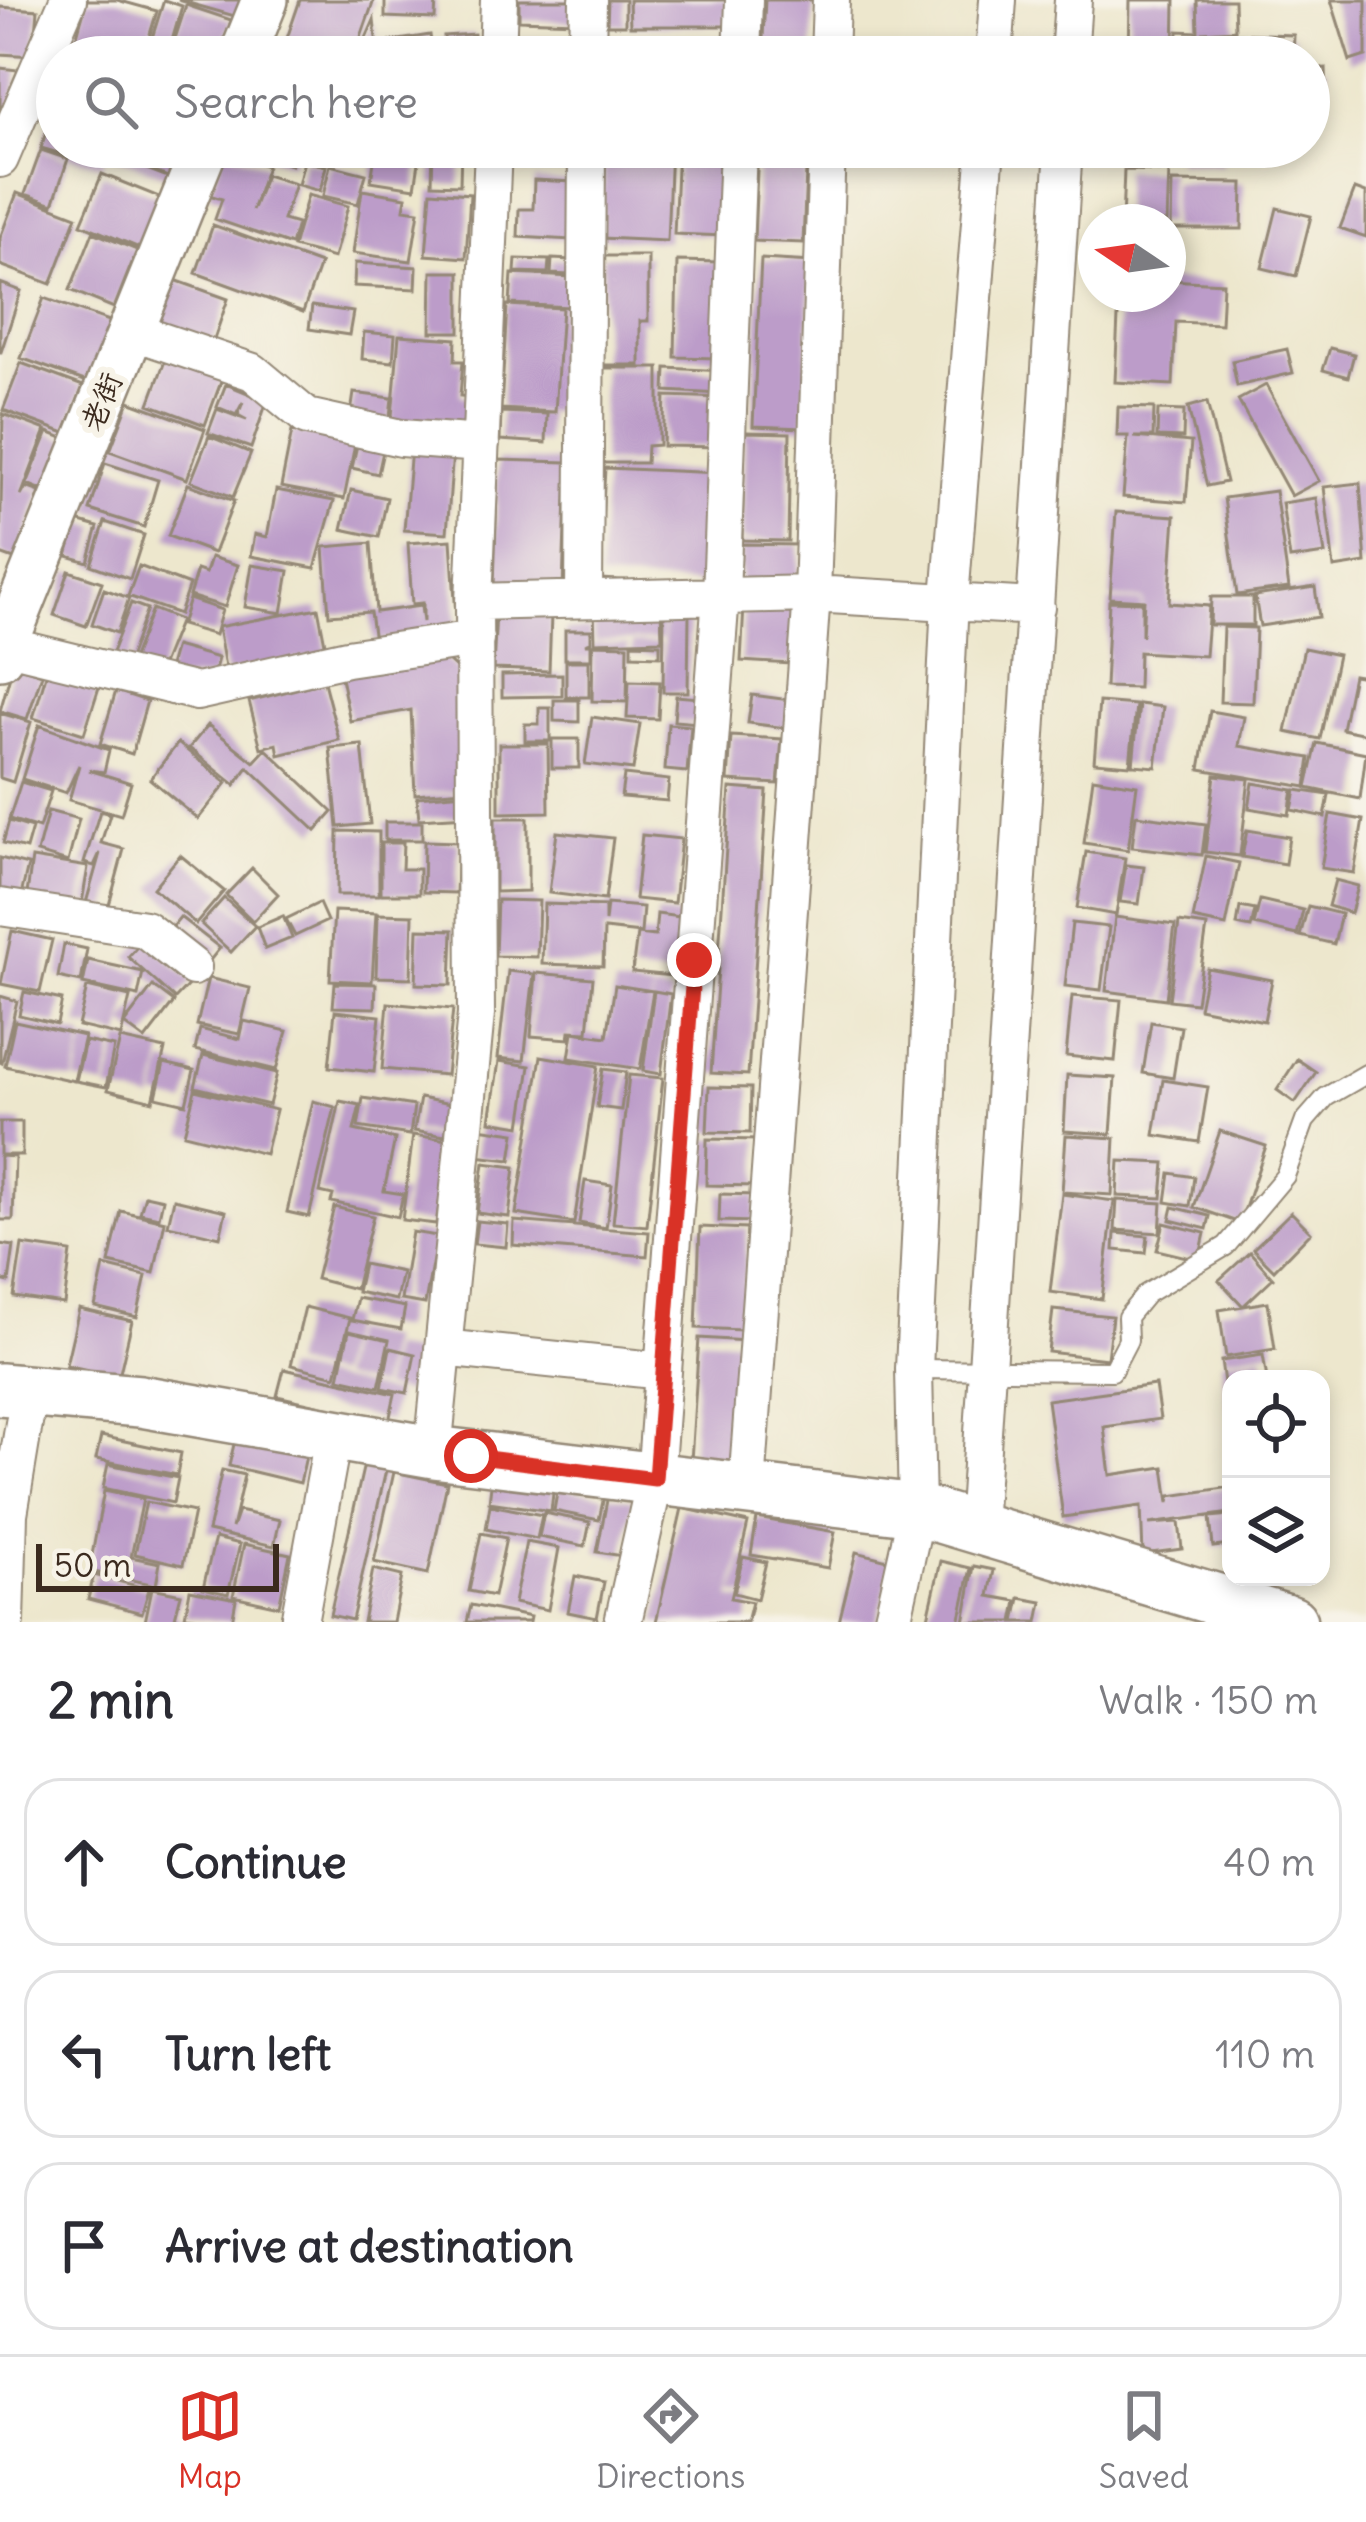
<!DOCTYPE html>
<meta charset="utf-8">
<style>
body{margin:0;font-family:Delius,"LXGW WenKai TC",sans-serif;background:#f2f2f3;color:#2b2b33}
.controls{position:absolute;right:36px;bottom:36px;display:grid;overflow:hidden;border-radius:24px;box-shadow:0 6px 18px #0003}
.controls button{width:108px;height:108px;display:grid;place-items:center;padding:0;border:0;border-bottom:3px solid #e1e1e2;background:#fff;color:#2b2b33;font:60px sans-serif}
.compass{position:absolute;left:1078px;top:204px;width:108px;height:108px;border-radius:50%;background:#fff;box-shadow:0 6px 18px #0003;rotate:283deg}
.scale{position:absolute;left:36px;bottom:30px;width:243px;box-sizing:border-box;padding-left:12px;border:6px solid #3b2a1e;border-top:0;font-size:33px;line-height:42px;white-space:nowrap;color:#3b2a1e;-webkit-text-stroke:9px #f7f3e8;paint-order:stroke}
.stop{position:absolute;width:36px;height:36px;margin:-27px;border:9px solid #d93025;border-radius:50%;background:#fff}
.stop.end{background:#d93025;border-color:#fff;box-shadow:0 3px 12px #0008}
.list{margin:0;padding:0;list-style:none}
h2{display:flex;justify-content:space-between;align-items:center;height:156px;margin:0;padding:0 48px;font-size:51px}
h2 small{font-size:39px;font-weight:400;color:#7c7c81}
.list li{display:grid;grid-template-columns:78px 1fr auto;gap:36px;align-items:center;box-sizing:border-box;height:168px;margin:0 24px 24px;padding:0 24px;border:3px solid #e1e1e2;border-radius:36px}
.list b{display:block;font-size:45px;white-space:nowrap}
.list em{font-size:39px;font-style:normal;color:#7c7c81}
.icon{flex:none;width:66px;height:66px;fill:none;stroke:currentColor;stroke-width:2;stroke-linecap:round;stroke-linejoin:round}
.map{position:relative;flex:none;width:1366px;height:1622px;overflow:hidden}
.search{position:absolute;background:#fff;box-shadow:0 6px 18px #0003;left:36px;right:36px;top:36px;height:132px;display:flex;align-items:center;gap:30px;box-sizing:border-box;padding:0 42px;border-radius:66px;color:#7c7c81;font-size:45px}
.sheet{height:732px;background:#fff}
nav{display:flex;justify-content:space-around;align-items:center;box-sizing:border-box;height:168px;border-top:3px solid #e1e1e2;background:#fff;font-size:33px;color:#7c7c81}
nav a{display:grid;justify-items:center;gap:6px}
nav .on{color:#d93025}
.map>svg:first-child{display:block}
</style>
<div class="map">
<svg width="1366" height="1622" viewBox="0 0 1366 1622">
<rect width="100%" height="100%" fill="#f7f3e8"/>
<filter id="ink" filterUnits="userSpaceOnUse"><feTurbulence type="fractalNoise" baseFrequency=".00833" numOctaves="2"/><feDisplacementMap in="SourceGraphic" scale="24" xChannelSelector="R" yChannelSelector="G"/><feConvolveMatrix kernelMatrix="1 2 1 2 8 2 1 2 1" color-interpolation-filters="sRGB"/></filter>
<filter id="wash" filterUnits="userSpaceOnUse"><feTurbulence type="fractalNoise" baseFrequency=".004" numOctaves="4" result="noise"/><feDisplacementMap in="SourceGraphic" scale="48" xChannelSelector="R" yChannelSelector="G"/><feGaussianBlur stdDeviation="2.7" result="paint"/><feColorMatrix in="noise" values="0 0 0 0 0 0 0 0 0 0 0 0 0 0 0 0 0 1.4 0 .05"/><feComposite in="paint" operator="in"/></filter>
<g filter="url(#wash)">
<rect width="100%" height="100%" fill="#ede7cd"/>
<g id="blocks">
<path fill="#bc9cc9" d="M87,0H117L157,11L143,57L75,42Z
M164,0L182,6L171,44L152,38Z
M178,0H250L245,19Z
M300,0H374L354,57H322L285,44Z
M385,0H436L435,19L385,17Z
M519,0H577L576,22L519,20Z
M608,0H625V25H607Z
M629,0H727V26H630Z
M765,0H814L811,57H762Z
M1130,0H1175L1174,57H1129Z
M1197,0H1234L1235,30L1202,32L1294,35L1293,57H1177L1178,31L1198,32Z
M1331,0H1366V56L1350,61Z
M186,5L231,20L220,57L170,54Z
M0,7L38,10L34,56L0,54Z
M374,20L378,57H358Z
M474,34L475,57H445L444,36Z
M430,35L433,57H382L380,43Z
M612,38L673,40L672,57H611Z
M522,39H576V57H521Z
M678,39L728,41L727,57H677Z
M0,68L18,70L9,121L0,120Z
M1326,68L1327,99L1309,100V69Z
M53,109L57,147H108L102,166L41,148Z
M119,147H186L173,179L115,157Z
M238,147H297L291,165Z
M433,147H461L460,185L432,184Z
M521,147H578L576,165L521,162Z
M605,147H671L667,241L601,238Z
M678,147L729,148L726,236L674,234Z
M758,147H807L803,243L754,241Z
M1178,147H1223L1222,165L1177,161Z
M41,150L68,159L53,204L25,194Z
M224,151L267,166L252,211L266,175L295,184L283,220L297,224L291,245L215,219L222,199L209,195Z
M375,155L419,162L415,188L371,181Z
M304,161L326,166L320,191L298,185Z
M330,165L366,174L358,204L323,196Z
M1124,170L1169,171L1167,222H1122Z
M102,174L169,201L149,252L81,224Z
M534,180L574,182L572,240L518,237L519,209H533Z
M1172,182L1243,183L1242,229H1171Z
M1355,189L1366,193V237L1340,228Z
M362,190L406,197L404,209L419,211L411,261L353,253Z
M431,191L470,194L466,258L426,255Z
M17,193L77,216L51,284L0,265V238Z
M308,195L348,206L334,258L293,247Z
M1277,208L1311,216L1296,276L1262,268Z
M213,225L320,264L303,312L196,273Z
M93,232L137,250L114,308L70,290Z
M603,256H648V321H640V365H603Z
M516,259L549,260L548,273L515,272Z
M552,259L571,260L570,275L551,274Z
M761,259L811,262L804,428L753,426Z
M677,261L720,262L718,358L675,357Z
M355,263L417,267L416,289L354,286Z
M432,272H460V332H431Z
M512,274L573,277L571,307L510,304Z
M172,279L228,299L212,345L155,325Z
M1168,280L1223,283L1221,324L1176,322L1173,385L1115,382L1119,294H1168Z
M0,283L21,291L1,352H0Z
M44,298L115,323L93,384L21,358Z
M507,305L562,308L555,412L501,409Z
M312,306L353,312L349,335L309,329Z
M364,332L395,335L393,362L362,359Z
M399,335L456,339L455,361H463L460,396L469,397L466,434L391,428Z
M1330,348L1354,354L1348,377L1323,370Z
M1287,349L1293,373L1237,386L1232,361Z
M169,350L225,371L205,425L149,404Z
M21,363L83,386L65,433L3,410Z
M603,368H659V445L647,446L646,463H602Z
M666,368L724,371L722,394L665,391Z
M226,384L267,401L251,448L208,433L217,409L247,420L238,415L243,402L236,415L217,407Z
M1266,385L1319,481L1291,496L1238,400Z
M354,393L392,398L389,425L350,420Z
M665,396L726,398L725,447L663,446Z
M129,401L205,429L187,479L110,451Z
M1207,402L1226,482L1207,486L1188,407Z
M1118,407L1154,408L1153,437H1134L1191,442L1186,502L1123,497L1128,436H1117Z
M1158,410L1184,411L1183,438L1157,437Z
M501,412L547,414L546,443L500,440Z
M3,414L46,430L21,496L26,487L40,492L17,560L0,554Z
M292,431L355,444L344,499L281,487Z
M48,432L68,440L47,492L27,484Z
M745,432L790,433L788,541L742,540Z
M209,436L251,453L233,497L191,481Z
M359,436L385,442L378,474L352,468Z
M411,448L453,451L447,533L404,530Z
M498,460L567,462L563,589L494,587Z
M105,463L158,480L144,527L90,510Z
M605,468L720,473L714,585L599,579Z
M1360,483L1366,563L1334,568L1324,487Z
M188,484L234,501L214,553L168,536Z
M276,490L334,501L315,568L251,556L255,534L267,537Z
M351,490L387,498L379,537L342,529Z
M1275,491L1289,588L1237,595L1224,498Z
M1316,498L1325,554L1290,559L1282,503Z
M1116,512L1175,516L1169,603L1209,606L1205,656L1139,652L1138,688L1105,687L1109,601L1142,602V636L1144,600L1110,598Z
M77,521L98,527L88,562L67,556Z
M105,522L144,535L130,579L91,565Z
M451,540L457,632L374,641L370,612L329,615L324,547L371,543L376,612L421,606L423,622V603L412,604L408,543Z
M741,544L799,545L798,585L740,584Z
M211,557L238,565L225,607L189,596L197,570L206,573Z
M252,565L289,571L282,613L245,607Z
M139,566L189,585L179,614L128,596Z
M69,571L102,582L86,626L54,615Z
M1315,587L1319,617L1260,626L1255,596Z
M104,589L129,598L117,633L92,624Z
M1211,597H1253V625H1210Z
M189,599L222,610L215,635L181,625Z
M131,603L147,609L128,661L111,655Z
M744,606L794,609L791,664L741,661Z
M318,608L327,654L226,673L218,627Z
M661,608L662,640L595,642L594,610Z
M152,609L180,620L158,674L131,663Z
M496,612L551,615L549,671L493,669Z
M664,613H689L688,692H663Z
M1223,627L1256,628L1253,703L1220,702Z
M565,630H591V642L585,644H591V659H565Z
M632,643L660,644V656L632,655Z
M593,644L628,645L627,702L592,701Z
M175,646L218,658L213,677L165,680Z
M1304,648L1338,655L1320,739L1286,732Z
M438,652L460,672L464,790L415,794L411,710L350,721L340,673Z
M566,661H589V697H566Z
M13,665L42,674L27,719L0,711Z
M49,665L101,681L84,734L33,718Z
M562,674V696L502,697V675Z
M1353,675L1366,677V734L1342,729Z
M629,681L660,682L658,719L627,718Z
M324,682L339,740L279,755L277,744L261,748L249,701Z
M116,691L147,701L132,754L100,744Z
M752,695L790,700L786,728L748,723Z
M676,696L700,698L698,723L674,721Z
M554,700H579V722L554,721Z
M1099,702L1136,705L1130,765L1094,762Z
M1139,704L1163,707L1156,767L1133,765Z
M539,708H550V741H525V724H539Z
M1210,711L1244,717L1239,746L1310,758L1306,787L1200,769Z
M0,713L31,722L13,782L0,778Z
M592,717L640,724L633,770L585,764Z
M668,724L691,726L687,772L665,770Z
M39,725L109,750L104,772L89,770L131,783L121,815L69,800L79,765L66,793L22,779Z
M208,725L254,762L266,749L333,812L316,831L248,767L235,785L189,748Z
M731,736L782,739L778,784L728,781Z
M552,739H579V768H552Z
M178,743L227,783L198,819L150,779Z
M1317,743L1366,753L1360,799L1307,788Z
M499,744H548L549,812L499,813Z
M362,745L370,824L338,827L330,748Z
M624,775L669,780L667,801L621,797Z
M1215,775L1249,779L1240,856L1205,852Z
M1093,778L1137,785L1128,850L1084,843Z
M21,782L51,791L39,828L9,819Z
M1253,783L1293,790L1289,815L1249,808Z
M730,788L767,791L748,1075L711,1073Z
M1296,790L1329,795L1325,817L1292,810Z
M465,793L467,816L419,819L417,797Z
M48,811L79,819L68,862L37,853Z
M100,811L110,814L101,843L124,849L108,909L86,903L100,853L94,866L84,863Z
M1330,814L1363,820L1354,873L1321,868Z
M1136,815L1206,824L1202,855L1132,847Z
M495,818H528V891L495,892Z
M9,821L32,828L26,849L3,843Z
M385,822H422V840H385Z
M1247,830L1289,837L1285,864L1242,857Z
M338,831L379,832V895H337Z
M557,832L613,838L605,900L549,893Z
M642,835L681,839L674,903L635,899Z
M424,841L458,842L456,893L423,892Z
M381,843H403L402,869H419V894H381Z
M1086,852L1125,858L1116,915L1077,908Z
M180,855L224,891L196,924L153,888Z
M1206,856L1239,863L1226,926L1193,919Z
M0,858L28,865L19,904L0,899Z
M32,858L88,867L81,909L26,901Z
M1126,865L1144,867L1139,904L1120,902Z
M252,868L278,894L253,921L226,895Z
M1335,880L1358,886L1351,913L1328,906Z
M224,898L255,926L231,952L201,924Z
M497,900L539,901L537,957L495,956Z
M1260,900L1303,910L1297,935L1254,925Z
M319,903L327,921L295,936L286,919Z
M544,904L605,906V922L607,904L643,907L641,933L604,929L603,966L542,964Z
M1308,906L1341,914L1334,944L1300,936Z
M1240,907L1255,910L1251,928L1237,925Z
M334,911L376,913L372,982L330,980Z
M378,914L413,915L411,978L376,977Z
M657,914L680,917L673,976L632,972L637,934L655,936Z
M283,916L292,938L265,949L257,927Z
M180,917L220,948L207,964L167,933Z
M1115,917L1175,925L1166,999L1106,991Z
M1179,922L1207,926L1196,1003L1169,1000Z
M1072,923L1109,927L1101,990L1065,986Z
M418,929L453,930L451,985L416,984Z
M12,931L52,940L40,992L1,984Z
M145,938L192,981L175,999L128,957Z
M64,944L87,949L81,982L58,977Z
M88,960L143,972L138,996L83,984Z
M1207,968L1272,980L1264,1021L1199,1008Z
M508,971L534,974L524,1061L498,1058Z
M536,973L593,978L588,1032L570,1031L569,1039L531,1036Z
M208,978L250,988L239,1034L197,1025Z
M335,983L376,984L375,1008L333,1007Z
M615,985L653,991L640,1069L569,1058L573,1032L607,1037Z
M153,986L174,1002L145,1040L124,1024Z
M87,987L130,997L121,1036L78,1026Z
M654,991L671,994L661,1074L643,1071Z
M24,992L62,1000L57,1024L19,1015Z
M0,996L17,1001L2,1063L0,1062Z
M1072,996L1121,1000L1115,1061L1066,1056Z
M388,1003L453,1009L446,1075L382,1069Z
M335,1011L380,1016L374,1072L329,1067Z
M15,1021L84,1036L74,1081L5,1066Z
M244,1021L287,1031L276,1070L195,1050L200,1029L240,1039Z
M1151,1022L1181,1027L1173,1078L1143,1073Z
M120,1039L165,1049L153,1101L108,1090Z
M85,1041L114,1047L106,1087L76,1081Z
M203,1055L277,1073L269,1105L195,1087Z
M541,1056L598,1066L574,1223L516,1214Z
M1297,1059L1316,1072L1295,1103L1277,1090Z
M499,1061L530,1066L521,1126L490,1121Z
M164,1063L194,1070L186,1104L156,1097Z
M603,1069L626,1072L621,1110L597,1107Z
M629,1075L663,1078L647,1226L613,1223Z
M1067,1075L1115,1078L1111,1134L1064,1131Z
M1163,1080L1208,1087L1199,1142L1154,1135Z
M709,1087L751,1088L750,1133L707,1132Z
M195,1090L276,1110L265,1154L184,1134Z
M363,1098L414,1106L410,1135L358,1127Z
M420,1098L450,1104L445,1136L414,1131Z
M313,1101L335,1107L309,1217L287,1212Z
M340,1101L360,1105L354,1130L395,1139L384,1191L403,1194L398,1217L331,1202L333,1195L320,1192Z
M0,1122H22V1155H0Z
M479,1128L515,1133L511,1160L475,1156Z
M1220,1131L1266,1146L1240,1223L1194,1207Z
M413,1135L448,1140L436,1224L402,1220Z
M1066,1135L1115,1138L1112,1195L1062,1192Z
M707,1139L759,1140L758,1186L706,1185Z
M0,1156L15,1157L13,1220H0Z
M1119,1161L1165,1163L1162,1198L1117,1196Z
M484,1163L515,1167L509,1217L477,1213Z
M1170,1173L1194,1177L1190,1206L1166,1202Z
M585,1181L612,1185L606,1228L579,1223Z
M720,1194L756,1195L755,1222L719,1221Z
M1062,1194L1114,1201L1102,1299L1050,1292Z
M145,1195L163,1199L159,1217L140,1213Z
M174,1199L226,1211L220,1237L168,1225Z
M1117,1200L1162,1203L1160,1233L1115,1230Z
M334,1207L373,1216L355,1289L316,1279Z
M1173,1207L1210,1216L1207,1229L1170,1220Z
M121,1211L165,1221L154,1273L109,1263Z
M1291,1212L1311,1232L1274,1270L1253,1249Z
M477,1221L508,1224L506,1247L474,1244Z
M514,1221L649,1232L647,1256L513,1245Z
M1164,1223L1205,1233L1199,1260L1157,1250Z
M700,1227L747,1229L742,1330L696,1328Z
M412,1232L437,1236L425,1304L401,1300Z
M1115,1233L1148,1236L1146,1253L1114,1250Z
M0,1244L14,1246L9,1282L0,1280Z
M22,1245L71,1252L64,1304L14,1297Z
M1250,1252L1273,1278L1243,1306L1219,1280Z
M363,1264L402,1272L396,1300L357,1292Z
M104,1266L146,1276L137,1317L95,1307Z
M357,1298L405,1307L401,1329L352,1320Z
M1268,1302L1275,1349L1226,1357L1219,1310Z
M305,1307L350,1318L336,1376L291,1365Z
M79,1309L132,1321L119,1377L66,1365Z
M1053,1310L1112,1316L1107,1359L1048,1352Z
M349,1331L389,1340L379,1387L339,1378Z
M699,1338L746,1341L738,1464L691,1461Z
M390,1348L415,1354L407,1393L382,1388Z
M1263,1355L1267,1379H1231L1228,1412L1221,1361Z
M284,1369L395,1394L389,1421L277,1396Z
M1155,1385L1160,1419L1104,1427L1110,1475L1164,1467L1169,1503L1170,1496L1231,1487V1513L1149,1524L1179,1522L1182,1549L1143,1554L1141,1506L1063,1517L1047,1400Z
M101,1436L181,1453L177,1475L96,1459Z
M235,1440L306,1456L300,1483L229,1466Z
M108,1464L178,1478L173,1503L103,1488Z
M364,1464L386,1470L352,1620L330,1615Z
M222,1470L244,1475L232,1528L238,1511L280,1520L274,1546L208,1531Z
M394,1472L447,1483L428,1574L374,1562Z
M492,1477L554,1485L551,1511L489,1502Z
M558,1487L604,1496L599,1520L554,1511Z
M104,1491L143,1499L131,1557L160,1563L156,1585L89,1571Z
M608,1495L633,1500L623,1556L597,1552Z
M146,1502L194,1512L183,1565L135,1554Z
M490,1505L542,1515L537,1539L486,1529Z
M682,1508L748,1523L731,1598L752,1602L747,1622H656Z
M544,1513L590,1522L585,1546L539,1537Z
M1231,1515V1545L1213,1547L1210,1517Z
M757,1518L835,1532L828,1568L751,1555Z
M481,1533L506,1538L494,1596L469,1591Z
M215,1538L240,1544L228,1594L203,1588Z
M526,1542L559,1548L548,1610L514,1603Z
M244,1544L290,1554L279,1606L233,1596Z
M856,1552L892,1561L877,1622H839Z
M743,1557L766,1562L757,1599L734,1593Z
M941,1561L971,1568L959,1622H927Z
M974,1566L994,1570L989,1596L1017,1601L1013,1622H964Z
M373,1569L402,1576L393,1622H363Z
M94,1575L149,1589L142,1613L88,1599Z
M575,1576L604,1582L597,1618L568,1612Z
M152,1588L181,1594L175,1617L188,1622H145Z
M190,1590L236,1599L232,1622L185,1616Z
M1020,1598L1042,1602L1038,1622H1015Z
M471,1605L530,1617L529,1622H467Z"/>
</g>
</g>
<g filter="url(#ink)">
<use href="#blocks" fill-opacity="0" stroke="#948876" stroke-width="3"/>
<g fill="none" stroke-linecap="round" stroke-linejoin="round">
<defs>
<path id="service" d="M914,1369L1112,1371L1128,1340L1127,1317L1146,1294L1226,1246L1285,1176L1305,1121L1326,1097L1366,1074"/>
<path id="minor" d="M497,57L499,0
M587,57L588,0
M742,57L744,0
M829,57L831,0
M994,57L998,0
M1069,57L1073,0
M0,159L68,0
M131,331L253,372L307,417L401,438L481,444
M584,596L587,147
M474,602L812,594L1036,607
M0,644L197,692L347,658L475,639
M0,907L145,929L193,967
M443,1348L663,1371
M433,1452L476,1014L474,602L493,147
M747,1487L812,594L827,147
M977,1528L1064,147
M6,1622L9,1514L29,1393
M299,1622L334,1432
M623,1622L655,1479L721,595L738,147
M892,1622L917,1510L914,1369L950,599L986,147"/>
<path id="tertiary" d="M242,57L265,0
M0,656L205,147"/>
<path id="secondary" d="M0,1389L140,1401L433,1452L917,1510L1291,1622"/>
</defs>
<use href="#service" stroke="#948876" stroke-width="22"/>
<use href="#minor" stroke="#948876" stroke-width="40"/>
<use href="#tertiary" stroke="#948876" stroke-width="50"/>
<use href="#secondary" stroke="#948876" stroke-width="56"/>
<use href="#service" stroke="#fff" stroke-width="18"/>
<use href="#minor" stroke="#fff" stroke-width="36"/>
<use href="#tertiary" stroke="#fff" stroke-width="45"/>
<use href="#secondary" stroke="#fff" stroke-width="51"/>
</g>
</g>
<g fill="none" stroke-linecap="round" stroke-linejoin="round" filter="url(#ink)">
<path stroke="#d93025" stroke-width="15" d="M471,1456L655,1479L694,960"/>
</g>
<g text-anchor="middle" stroke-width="12" stroke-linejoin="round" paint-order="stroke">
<g font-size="30" fill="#3b2a1e" stroke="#f7f3e8">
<text transform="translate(102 402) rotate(-68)" y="10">老街</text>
</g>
</g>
</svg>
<div class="controls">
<button><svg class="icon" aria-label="locate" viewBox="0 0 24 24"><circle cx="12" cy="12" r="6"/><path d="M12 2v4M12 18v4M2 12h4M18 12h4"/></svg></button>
<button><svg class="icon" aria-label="layers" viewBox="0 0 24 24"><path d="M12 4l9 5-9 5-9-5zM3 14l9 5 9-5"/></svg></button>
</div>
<svg class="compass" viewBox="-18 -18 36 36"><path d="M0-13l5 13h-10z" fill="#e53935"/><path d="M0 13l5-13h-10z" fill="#7c7c81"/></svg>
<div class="scale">50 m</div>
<div class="stop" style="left:471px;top:1456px"></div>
<div class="stop end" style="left:694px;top:960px"></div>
<div class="search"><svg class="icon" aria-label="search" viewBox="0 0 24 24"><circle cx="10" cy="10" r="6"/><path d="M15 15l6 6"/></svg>Search here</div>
</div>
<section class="sheet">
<h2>2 min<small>Walk · 150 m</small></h2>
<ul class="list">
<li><svg class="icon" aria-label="ahead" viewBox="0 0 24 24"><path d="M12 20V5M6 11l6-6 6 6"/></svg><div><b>Continue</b></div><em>40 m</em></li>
<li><svg class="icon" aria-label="left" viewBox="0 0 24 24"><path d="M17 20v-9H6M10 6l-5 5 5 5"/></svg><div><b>Turn left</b></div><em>110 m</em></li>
<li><svg class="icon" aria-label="arrive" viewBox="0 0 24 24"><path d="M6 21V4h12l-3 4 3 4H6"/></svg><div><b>Arrive at destination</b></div></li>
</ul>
</section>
<nav>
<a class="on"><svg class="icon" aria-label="map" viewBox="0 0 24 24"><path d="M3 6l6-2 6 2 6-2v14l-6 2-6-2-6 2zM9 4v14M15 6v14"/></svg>Map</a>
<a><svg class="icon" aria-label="directions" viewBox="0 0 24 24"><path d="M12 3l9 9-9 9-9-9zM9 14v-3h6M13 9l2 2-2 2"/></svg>Directions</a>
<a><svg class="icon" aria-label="saved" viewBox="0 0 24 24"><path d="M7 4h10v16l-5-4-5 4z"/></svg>Saved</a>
</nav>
